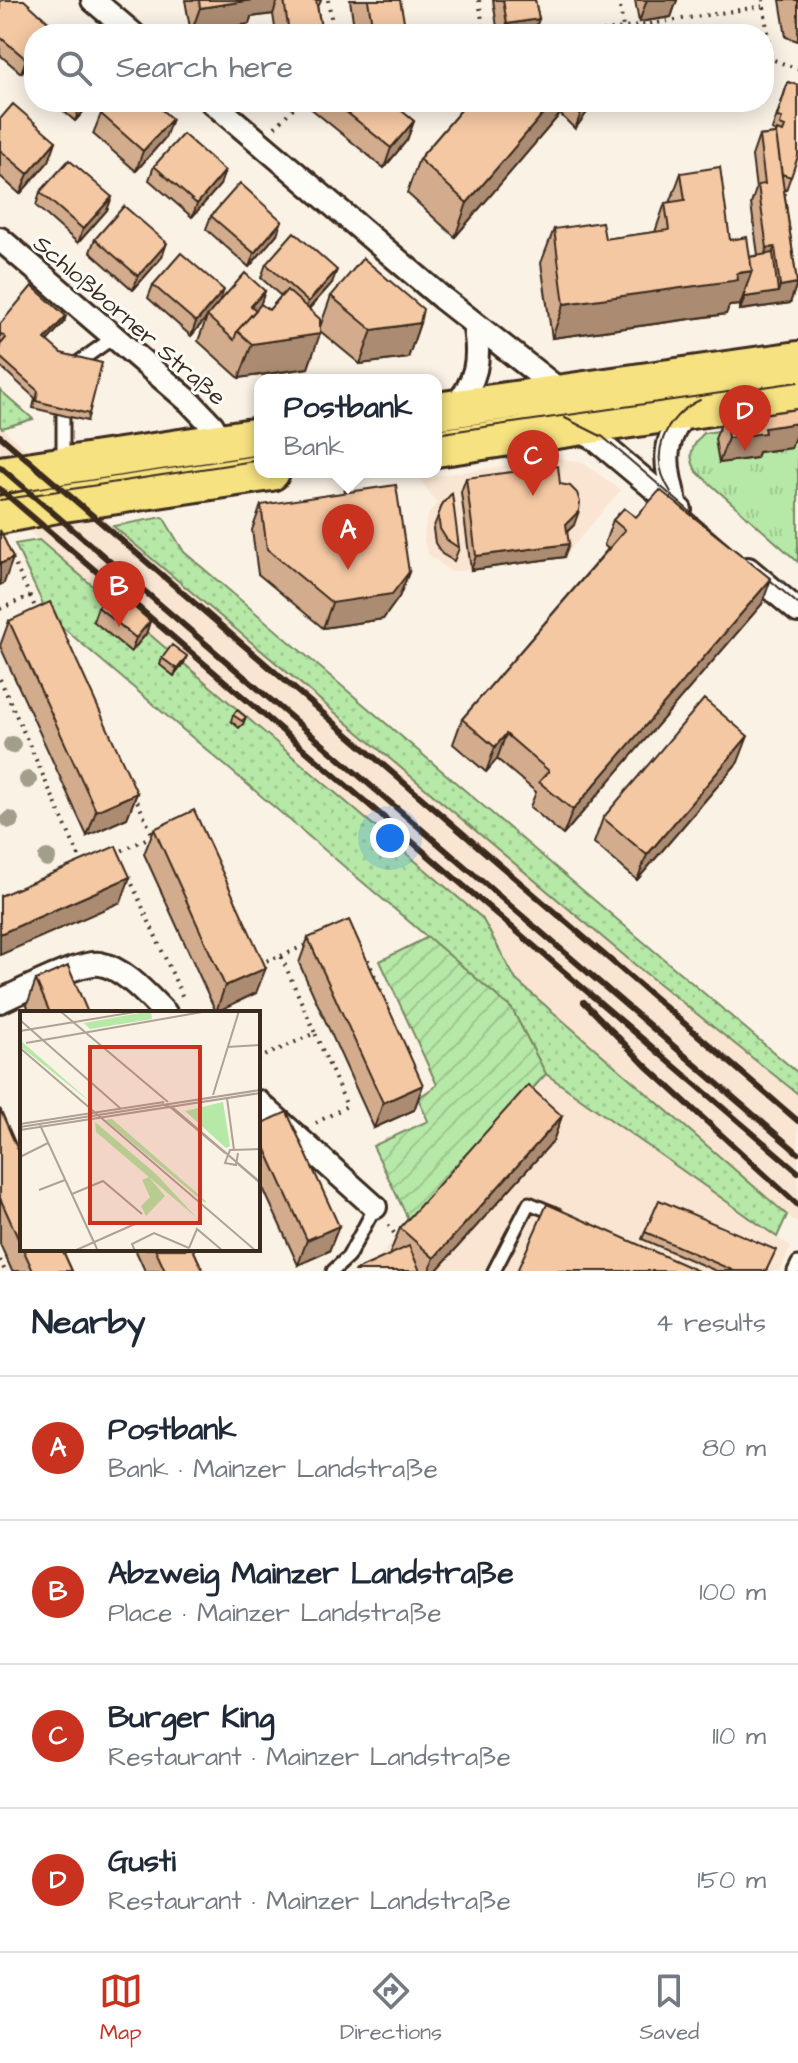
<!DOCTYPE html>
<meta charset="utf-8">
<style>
body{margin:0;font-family:"Architects Daughter",sans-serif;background:#f6f6f7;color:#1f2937}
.you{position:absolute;left:390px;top:838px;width:28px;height:28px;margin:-20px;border:6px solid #fff;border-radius:50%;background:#1a73e8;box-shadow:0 0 0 12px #1a73e833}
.badge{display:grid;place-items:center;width:52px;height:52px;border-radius:50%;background:#c8321e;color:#fff;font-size:26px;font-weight:700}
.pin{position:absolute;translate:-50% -66px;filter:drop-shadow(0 2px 4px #0008)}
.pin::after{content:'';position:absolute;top:42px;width:28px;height:24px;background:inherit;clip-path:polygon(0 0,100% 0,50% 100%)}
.popup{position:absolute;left:254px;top:374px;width:188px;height:104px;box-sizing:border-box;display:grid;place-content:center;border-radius:16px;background:#fff;filter:drop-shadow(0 2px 6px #0005);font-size:26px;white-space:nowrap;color:#747a83}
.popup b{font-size:30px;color:#1f2937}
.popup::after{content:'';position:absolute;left:50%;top:100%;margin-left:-16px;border:16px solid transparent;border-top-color:#fff}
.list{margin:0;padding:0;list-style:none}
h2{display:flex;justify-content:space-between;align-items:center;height:104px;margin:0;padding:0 32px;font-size:34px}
h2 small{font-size:26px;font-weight:400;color:#747a83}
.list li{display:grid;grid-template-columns:52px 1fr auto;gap:24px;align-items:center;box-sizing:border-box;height:144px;padding:0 32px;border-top:2px solid #e0e1e3}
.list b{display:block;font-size:30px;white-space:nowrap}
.list p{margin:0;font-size:26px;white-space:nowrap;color:#747a83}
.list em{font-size:26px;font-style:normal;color:#747a83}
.icon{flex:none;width:44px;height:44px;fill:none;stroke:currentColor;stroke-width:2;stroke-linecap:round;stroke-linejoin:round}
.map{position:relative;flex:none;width:798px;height:1271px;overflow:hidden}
.search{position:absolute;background:#fff;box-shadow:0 4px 20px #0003;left:24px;right:24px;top:24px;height:88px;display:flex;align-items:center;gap:20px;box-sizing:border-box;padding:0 28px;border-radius:32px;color:#747a83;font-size:30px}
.sheet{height:680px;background:#fff}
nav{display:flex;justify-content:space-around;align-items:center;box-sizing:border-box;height:112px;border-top:2px solid #e0e1e3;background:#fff;font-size:22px;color:#747a83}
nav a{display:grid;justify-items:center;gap:4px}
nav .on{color:#c8321e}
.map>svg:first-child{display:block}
</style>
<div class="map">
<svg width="798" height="1271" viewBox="0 0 798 1271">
<defs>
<pattern id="grass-dots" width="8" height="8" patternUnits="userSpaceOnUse" patternTransform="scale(2)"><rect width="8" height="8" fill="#b6e8a7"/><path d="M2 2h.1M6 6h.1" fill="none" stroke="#9dc78f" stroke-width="1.8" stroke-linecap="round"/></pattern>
<pattern id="park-tufts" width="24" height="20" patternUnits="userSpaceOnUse" patternTransform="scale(2)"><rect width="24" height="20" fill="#b6e8a7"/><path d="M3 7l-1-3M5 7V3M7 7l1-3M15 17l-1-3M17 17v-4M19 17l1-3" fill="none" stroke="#9dc78f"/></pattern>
<pattern id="garden-furrows" width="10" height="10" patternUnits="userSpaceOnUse" patternTransform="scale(2)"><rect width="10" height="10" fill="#b6e8a7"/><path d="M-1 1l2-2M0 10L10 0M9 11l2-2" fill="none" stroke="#9dc78f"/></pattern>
</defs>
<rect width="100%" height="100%" fill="#fbf2e6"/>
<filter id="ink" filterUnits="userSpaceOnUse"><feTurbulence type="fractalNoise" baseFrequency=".0125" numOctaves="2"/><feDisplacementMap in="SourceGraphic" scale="16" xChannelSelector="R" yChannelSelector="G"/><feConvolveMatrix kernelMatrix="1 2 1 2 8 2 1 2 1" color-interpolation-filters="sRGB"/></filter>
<g filter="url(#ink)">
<path fill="#f9e5d2" d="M0,426L113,526L798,1096V1224L516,980L482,918L263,729L0,507Z
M560,458L583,463L621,490L564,557L451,572L428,554L424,541L425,526L429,513L437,503L419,478Z
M546,1074L791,1247L780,1271H372L370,1267Z"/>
<path fill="url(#grass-dots)" stroke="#788962" stroke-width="2" d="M0,390L33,419L2,428L0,426Z
M163,517L184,552L798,1073V1094L639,968L113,526Z
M39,540L482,918L516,980L787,1215L777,1237L546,1074L512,1009L48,615L15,544Z"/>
<path fill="url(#park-tufts)" stroke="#788962" stroke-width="2" d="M798,420V562L697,472C687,456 691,446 704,433Z"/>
<path fill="url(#garden-furrows)" stroke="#788962" stroke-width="2" d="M428,937L512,1009L546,1074L410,1223L373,1146L428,1121L418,1098L437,1085L380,961Z"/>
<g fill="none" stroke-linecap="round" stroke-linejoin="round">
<defs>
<path id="service" d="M76,364L114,337
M63,462V415
M333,1271L348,1257L375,1207
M494,1271L529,1203L556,1214
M794,1271L798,1263"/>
<path id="minor" d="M93,0L133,34
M212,102L442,298L564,394
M0,239L190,402L212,425L222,442
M453,409C477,382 481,359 474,324
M575,428L594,438L680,510
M676,506C666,466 659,444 688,410
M748,569L798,611
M0,1001C21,992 79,961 100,964C124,968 149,997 165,1013
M258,1102L375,1207"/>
<path id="primary" d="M436,411L798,360
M436,448L798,394
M0,475L260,436
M0,515L57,504L271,472"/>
</defs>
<use href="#service" stroke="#3b2a1e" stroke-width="17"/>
<use href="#minor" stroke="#3b2a1e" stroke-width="28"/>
<use href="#primary" stroke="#3b2a1e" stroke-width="42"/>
<path stroke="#3b2a1e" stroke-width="4" stroke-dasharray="2 6" stroke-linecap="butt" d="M328,0L334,34
M479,0L484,34
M619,0L623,28
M764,7L771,59L798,69
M587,34L764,6L763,0
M275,127L299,102
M344,481L347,498
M30,596L37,611
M0,609L30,596L11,556
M0,679L82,863
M134,794L153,836
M115,854L154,835
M129,877L184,1000
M281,956L308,944
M363,956L366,955L389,1010
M259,963L281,956L315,1033
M258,1059L315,1033L347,1106L316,1123
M388,1225L400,1241
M0,1260L5,1271"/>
<use href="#service" stroke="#fdfcf7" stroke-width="11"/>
<use href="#minor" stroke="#fdfcf7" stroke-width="22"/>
<use href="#primary" stroke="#f6e281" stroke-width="36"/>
<path stroke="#3b2a1e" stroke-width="2" d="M565,418L603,437L798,604
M436,434L798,382
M671,492C647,457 664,416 700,400
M0,500L260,460"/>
<path stroke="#3b2a1e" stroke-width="6" d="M0,436L798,1121
M0,467L798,1153
M0,489L798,1172
M584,1002L646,1066L798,1205"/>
</g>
<g fill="#a29e8b">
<circle cx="12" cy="745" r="9"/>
<circle cx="28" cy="780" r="9"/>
<circle cx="10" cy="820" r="9"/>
<circle cx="47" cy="858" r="9"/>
</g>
<path fill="#d2ac8c" stroke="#3b2a1e" stroke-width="2" d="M185,0H321L319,5H317L321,28L319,34H276L273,14L251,17L249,24L191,33Z
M350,0H400L402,34H355Z
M493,0H535L539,19L533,34H498Z
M635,0H677L671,17L639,22Z
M780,0H798V41L786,37Z
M0,2L54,27L52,34H34V58L21,73L0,55Z
M788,82L798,156L786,190H784L797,283L790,303L740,310V305L729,306L726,314L720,315L552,338L541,263L554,229L605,239L655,232L665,203H670L681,173L730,240L750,257L758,255L751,204L756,189L752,156L759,136L775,134L776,132L772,130Z
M53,102H92L75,121Z
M311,102H391L396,106L395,102H459L399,109L414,121L407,140L384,168L309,107Z
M468,102H591L588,111L575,129L560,114L455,237L407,193L419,159Z
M101,114L165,138L136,171L93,134Z
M0,119L56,141L49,161L20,194L0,176Z
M154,166L220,185L192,217L149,180Z
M40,192L112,197L107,210L78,243L36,206Z
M211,216L277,234L249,267L206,229Z
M95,239L162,257L133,290L90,252Z
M266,264L332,283L309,309L320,327L331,296L420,323L408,358L360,364L320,331L308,368L239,378L198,341L207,317L191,336L148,298L153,285L220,302L265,291L260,305L269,310L281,296L261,278Z
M64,322L47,341L89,414L87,421L33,408L35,398L0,366V345L2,343L0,342V324Z
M798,409V428L791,448L758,452L756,458L719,463L715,439L725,414H762Z
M466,478L560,484L574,525L567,532L564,557L471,570L461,492Z
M443,503L459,548L454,561L442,554L435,543L433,529Z
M261,505L409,572L399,597L383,619L323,628L258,574L252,530Z
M636,517L762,604L563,835L530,807L536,792L497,759L486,772L453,744L462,719L608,549L604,545L613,520Z
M98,607L150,621L146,634L131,652L93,621Z
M9,621L137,793L127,818L87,836L0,646Z
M162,658L184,663L174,676L160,665Z
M233,715L246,717L243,724L239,728L231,721Z
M738,762L637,880L594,843L603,818Z
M154,829L256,993L216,1012L144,854Z
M308,938L423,1085L414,1110L374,1128L299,963Z
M36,980L88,1013H30L27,1005Z
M0,1109L22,1159V1249H62L72,1271H12L0,1244Z
M258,1111L263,1123L339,1226L329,1251L298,1265L258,1177Z
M562,1116L553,1141L436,1271H354L392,1254L390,1253L400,1228Z
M645,1232L767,1271H716L642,1239Z
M135,1249H193L203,1271H145Z"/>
<path fill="#ab8c72" stroke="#3b2a1e" stroke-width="2" d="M252,0H278L273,14L251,17L249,24L191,33L200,8Z
M647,0H677L671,17L639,22Z
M539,19L533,34H503L507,24Z
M405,26L402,34H371L373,31Z
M321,28L319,34H288L289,33Z
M34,50V58L21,73L26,59Z
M85,102H92L75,121L80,107Z
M398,102H459L396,109Z
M553,102H564L560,114L455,237L467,203Z
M585,102H591L588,111L575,129Z
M172,119L165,138L136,171L143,151Z
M414,121L407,140L384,168L391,148Z
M56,141L49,161L20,194L28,174Z
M225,171L220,185L192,217L197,204Z
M112,197L107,210L78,243L83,229Z
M282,221L277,234L249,267L254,253Z
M167,243L162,257L133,290L138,276Z
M775,247L768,267L760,268L767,248Z
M337,270L332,283L303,315L308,302Z
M752,271L740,305L729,306L726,314L552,338L564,304Z
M797,283L790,303L740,310L745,297L778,292L780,286Z
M224,290L219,303L191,336L196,322Z
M265,291L249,338L251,306Z
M66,316L64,322L43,346L45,339Z
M420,323L408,358L360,364L372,330Z
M320,334L308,368L239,378L252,344Z
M798,423V428L791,448L758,452L756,458L719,463L728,438L764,428Z
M579,511L574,525L561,537L566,524Z
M569,544L564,557L471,570L476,556Z
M13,558L4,583L0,585V564Z
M409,572L399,597L383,619L323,628L332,603Z
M771,579L762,604L563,835L573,810Z
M150,621L146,634L131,652L136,638Z
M187,656L184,663L174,676L177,669Z
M506,734L497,759L486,772L495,747Z
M748,736L738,762L637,880L647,855Z
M137,793L127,818L87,836L96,811Z
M130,877L121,902L0,955V934Z
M266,968L256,993L216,1012L225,986Z
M423,1085L414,1110L374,1128L383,1103Z
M562,1116L553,1141L436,1271H429L434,1258Z
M339,1226L329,1251L298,1265L307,1240Z"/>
<path fill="#f4c8a3" stroke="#3b2a1e" stroke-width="2" d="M2,0H24L54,27L48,34H34V50L26,59L0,37V2Z
M199,0H252L200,8Z
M284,0H316L321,28L289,33Z
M368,0H400L405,26L373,31Z
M503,0H535L539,19L507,24Z
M476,26L477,34H404Z
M565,30L569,34H540Z
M788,82L798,85V156L791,177L782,174L776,134L777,130L783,132L785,127L780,125L782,118L777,117Z
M74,102H85L80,107Z
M111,102H153L172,119L143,151L101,114Z
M334,102H391L414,121L391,148Z
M468,102H553L467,203L419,159Z
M13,104L56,141L28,174L0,150V119Z
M183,134L225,171L197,204L154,166Z
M776,134L797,283L780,286L775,247L767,248L758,185L765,184L759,136Z
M69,160L112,197L83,229L40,192Z
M720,167L730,240L747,237L752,271L737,273L738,280L732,281L564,304L554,229L602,222L605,239L669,230L665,203L685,200L681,173Z
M240,183L282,221L254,253L211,216Z
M124,206L167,243L138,276L95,239Z
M294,232L337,270L308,302L266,264Z
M181,253L224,290L196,322L153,285Z
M773,253L778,292L745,297V291L752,271L750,257Z
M363,258L423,309L420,323L372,330L331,296Z
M245,273L265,291L251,306L256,310L237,331L234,340L207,316Z
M32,286L66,316L45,339L61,353L102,363L89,414L36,401L38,391L0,357V345L6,338L0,333V324Z
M287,290L320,319V334L252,344L237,331L261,304L269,310Z
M762,409V414L798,409V423L764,428L765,433L728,438L725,414Z
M558,466L560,484L570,486L577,493L580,502L579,511L566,524L569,544L476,556L466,478Z
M396,485L409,572L392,594L332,603L267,549L261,505Z
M660,490L771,579L573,810L539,782L549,771L506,734L495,747L462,719L625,530L613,520L624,508L636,517Z
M452,493L459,548L447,540L440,529L438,516L443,503Z
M0,530L13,558L0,564Z
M113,589L150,621L136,638L98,607Z
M50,602L137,793L96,811L9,621Z
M172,645L187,656L177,669L162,658Z
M704,699L748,736L647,855L603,818Z
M237,710L246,717L242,721L233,715Z
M194,810L266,968L225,986L154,829Z
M116,846L130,877L0,934V896Z
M349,920L423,1085L383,1103L308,938Z
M68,966L88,1013H50L36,980Z
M528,1085L562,1116L434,1258L400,1228Z
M0,1109L22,1159V1247L0,1198Z
M258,1111L263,1123L258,1125Z
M287,1112L339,1226L307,1240L258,1132V1125Z
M659,1200L776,1250L766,1271H734L645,1232Z
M547,1204L698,1271H517Z
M409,1246L420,1271H354Z
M23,1249H62L72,1271H33Z
M155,1249H193L203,1271H165Z"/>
</g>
<g text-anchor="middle" stroke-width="6" stroke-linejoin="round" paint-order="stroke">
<g font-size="24" fill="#3b2a1e" stroke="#fdfcf7">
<text transform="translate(130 320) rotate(41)" y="8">Schloßborner Straße</text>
</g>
</g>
<g transform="translate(20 1011)">
<rect width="240" height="240" fill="#fbf2e6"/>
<path d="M0,29L74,94L0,35ZM92,108L186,190L185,192L85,109ZM75,111L136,163L177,207L76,121Z" fill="#b6e8a7"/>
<path d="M131,0L132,8L70,18L64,12ZM203,91L210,135L206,137L165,100Z" fill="#b6e8a7"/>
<path d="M129,166L145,185L126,205L121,195L130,186L122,169Z" fill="#b6e8a7"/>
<path fill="none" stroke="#aea296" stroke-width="2" d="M40,0L148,91M0,9L100,97M0,20L121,0M6,32L188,0M207,36L240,34M0,37L236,240M193,84L219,0M207,87L214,139M142,93L153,97L240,171M150,96L205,142M0,113L144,91M20,114L78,240M0,116L240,79M0,119L240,82M218,142L216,154L205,152L210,139L240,138M0,146L28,132M218,153L240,172M19,179L45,169M52,183L83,170L122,203M169,237L177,218L203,240M54,240L115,213M115,240L112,233L134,222L169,237"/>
<path fill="#c8321e" fill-opacity="0.15" stroke="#c8321e" stroke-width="4" d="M70,36H180V212H70Z"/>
<rect width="240" height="240" fill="none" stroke="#3b2a1e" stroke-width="4"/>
</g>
</svg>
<div class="you"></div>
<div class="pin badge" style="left:348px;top:570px">A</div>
<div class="popup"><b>Postbank</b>Bank</div>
<div class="pin badge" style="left:119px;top:627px">B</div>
<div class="pin badge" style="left:533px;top:496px">C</div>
<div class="pin badge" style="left:745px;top:451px">D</div>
<div class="search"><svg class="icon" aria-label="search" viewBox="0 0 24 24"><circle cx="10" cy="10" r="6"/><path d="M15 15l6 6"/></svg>Search here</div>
</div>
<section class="sheet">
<h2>Nearby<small>4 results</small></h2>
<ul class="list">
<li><span class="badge">A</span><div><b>Postbank</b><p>Bank · Mainzer Landstraße</p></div><em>80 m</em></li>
<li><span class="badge">B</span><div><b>Abzweig Mainzer Landstraße</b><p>Place · Mainzer Landstraße</p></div><em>100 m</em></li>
<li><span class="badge">C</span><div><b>Burger King</b><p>Restaurant · Mainzer Landstraße</p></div><em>110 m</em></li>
<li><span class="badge">D</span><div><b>Gusti</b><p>Restaurant · Mainzer Landstraße</p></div><em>150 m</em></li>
</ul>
</section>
<nav>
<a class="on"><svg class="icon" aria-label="map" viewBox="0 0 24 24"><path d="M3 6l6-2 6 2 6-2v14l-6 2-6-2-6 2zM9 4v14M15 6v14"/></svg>Map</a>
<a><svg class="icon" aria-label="directions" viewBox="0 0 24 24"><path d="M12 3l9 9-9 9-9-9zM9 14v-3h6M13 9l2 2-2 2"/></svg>Directions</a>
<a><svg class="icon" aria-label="saved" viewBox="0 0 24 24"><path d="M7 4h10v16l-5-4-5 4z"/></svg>Saved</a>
</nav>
